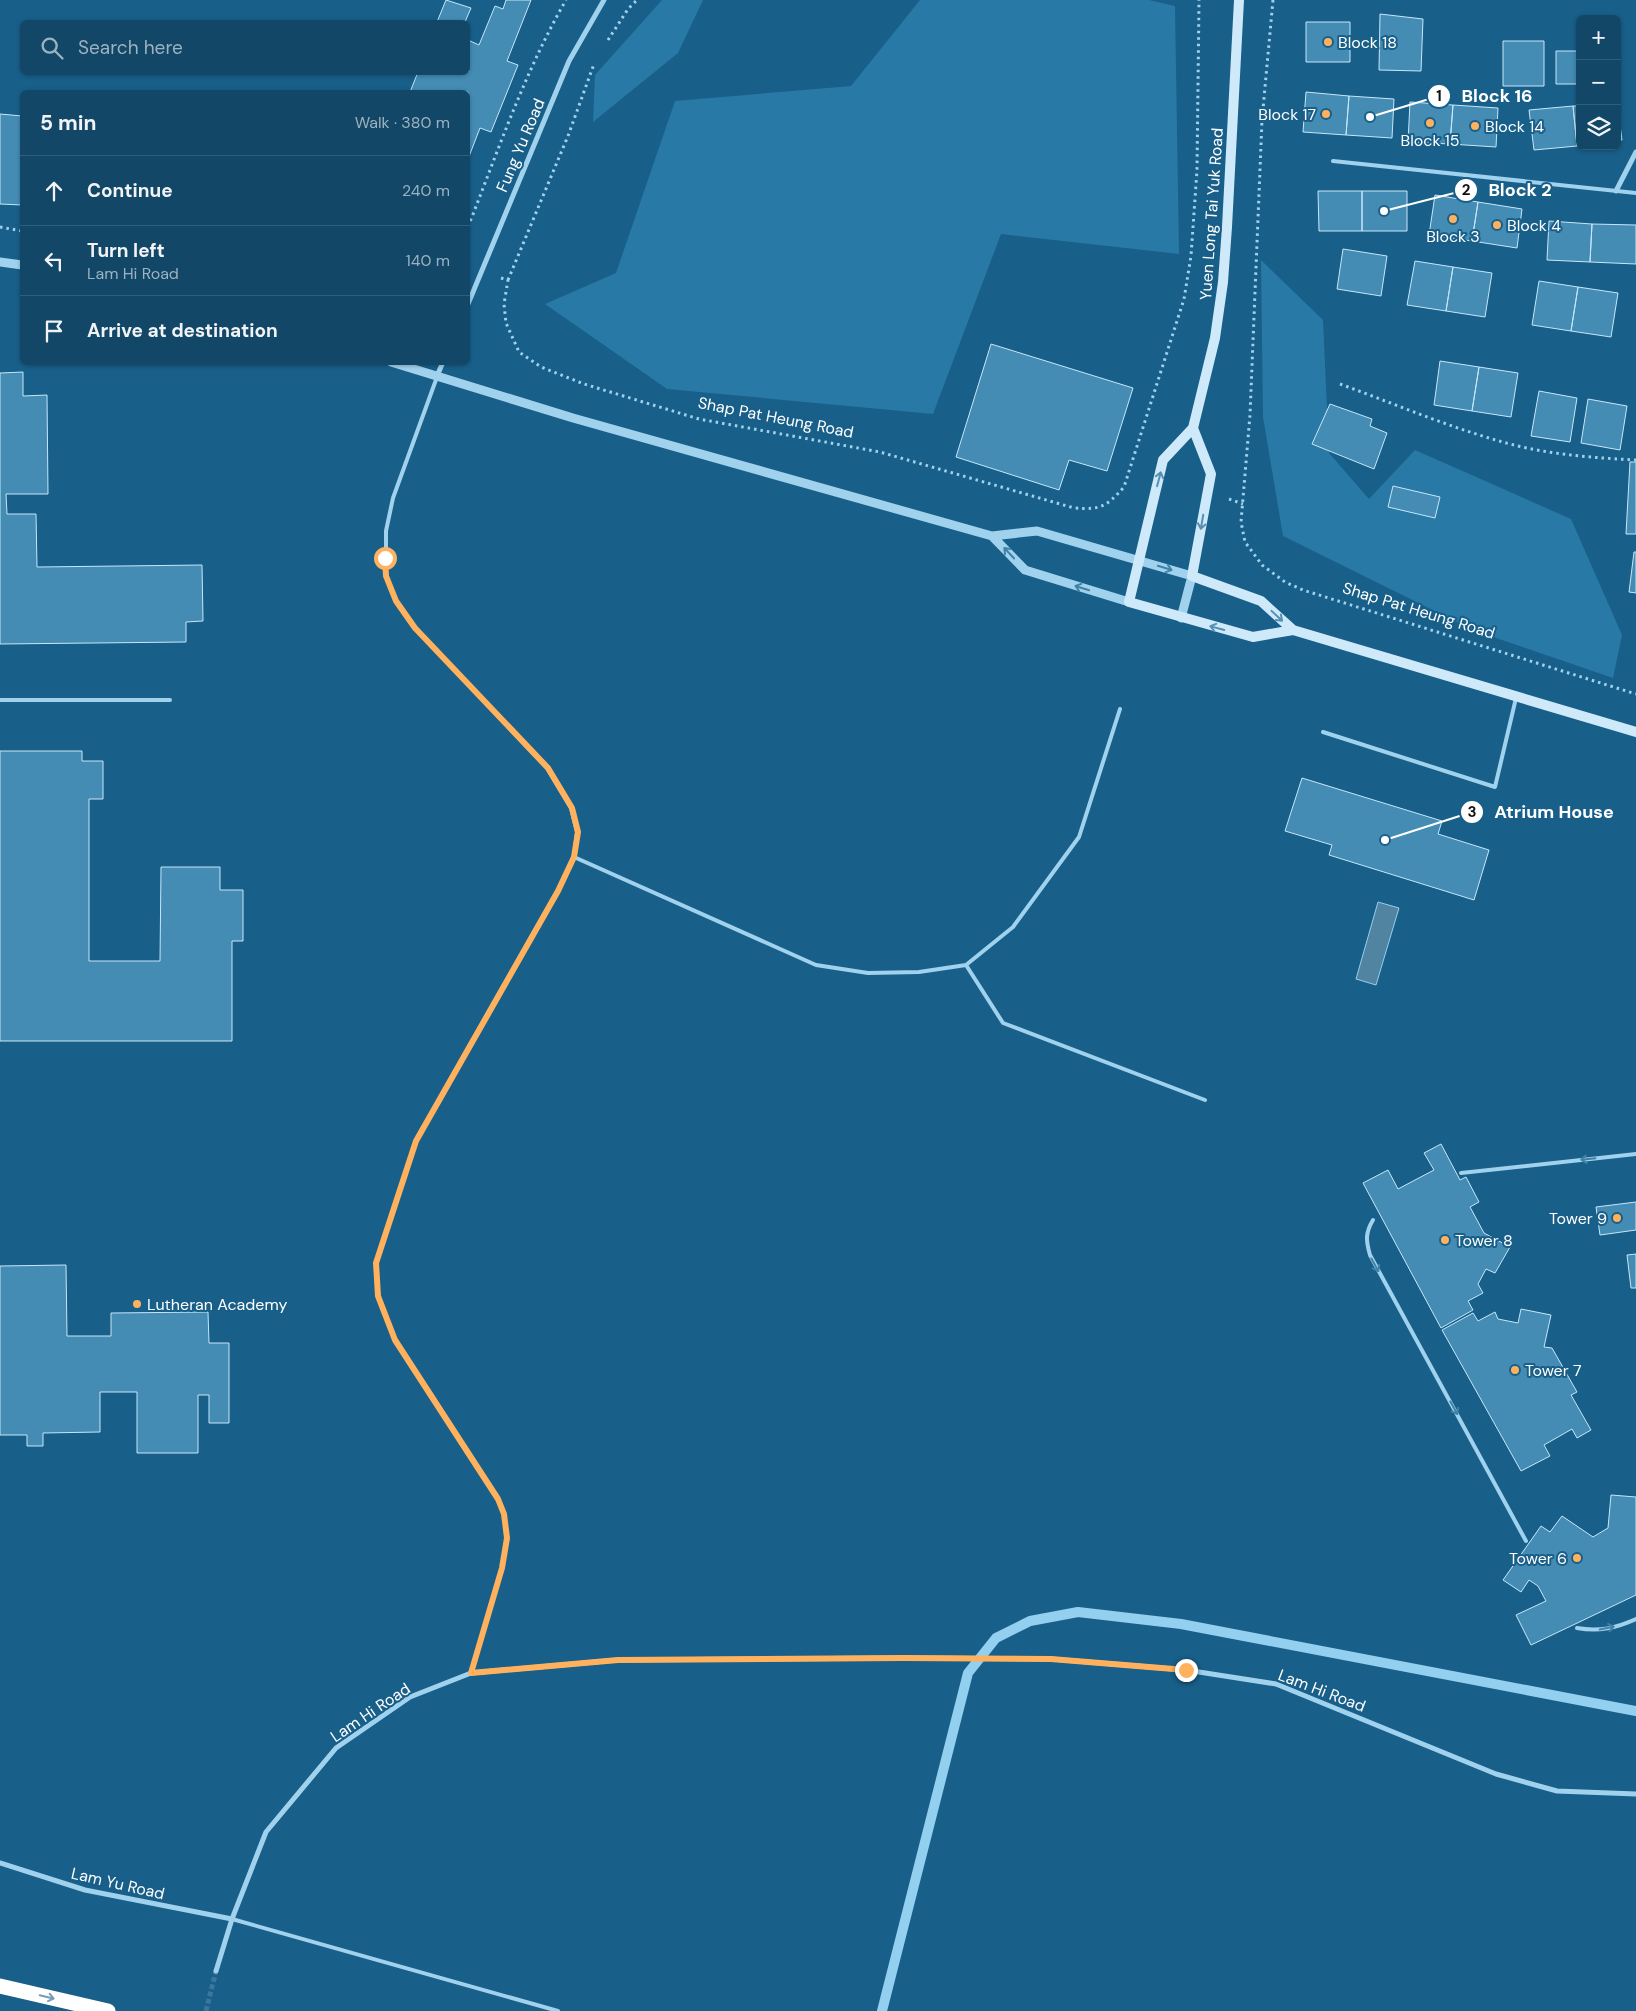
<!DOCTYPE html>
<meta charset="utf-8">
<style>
body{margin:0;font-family:"DM Sans",sans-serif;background:#1f5170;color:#f1f3f6}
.controls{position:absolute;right:15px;top:15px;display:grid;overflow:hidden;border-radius:8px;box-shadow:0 1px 4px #0004}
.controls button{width:45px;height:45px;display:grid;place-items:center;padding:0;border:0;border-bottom:1px solid #315f7b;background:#124767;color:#f1f3f6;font:25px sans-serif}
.stop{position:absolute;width:15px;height:15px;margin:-11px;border:4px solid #ffb15d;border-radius:50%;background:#fff}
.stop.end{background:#ffb15d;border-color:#fff;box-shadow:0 1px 5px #0008}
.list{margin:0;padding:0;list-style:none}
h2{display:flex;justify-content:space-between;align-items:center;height:65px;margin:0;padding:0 20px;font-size:21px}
h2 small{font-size:16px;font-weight:400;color:#9cb2c0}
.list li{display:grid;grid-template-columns:32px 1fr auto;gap:15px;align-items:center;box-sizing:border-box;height:70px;padding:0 20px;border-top:1px solid #315f7b}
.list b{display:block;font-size:19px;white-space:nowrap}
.list p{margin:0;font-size:16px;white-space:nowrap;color:#9cb2c0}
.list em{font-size:16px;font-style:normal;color:#9cb2c0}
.icon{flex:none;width:28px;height:28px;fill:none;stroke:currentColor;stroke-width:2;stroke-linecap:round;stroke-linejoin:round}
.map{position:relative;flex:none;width:1636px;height:2011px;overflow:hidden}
.search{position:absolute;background:#124767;box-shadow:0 1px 4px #0004;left:20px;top:20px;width:450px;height:55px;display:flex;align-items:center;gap:12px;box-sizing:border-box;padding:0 18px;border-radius:8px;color:#9cb2c0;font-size:19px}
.panel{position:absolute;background:#124767;box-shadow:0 1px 4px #0004;left:20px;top:90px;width:450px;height:275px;border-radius:8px}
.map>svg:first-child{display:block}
</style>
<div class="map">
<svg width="1636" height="2011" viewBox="0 0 1636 2011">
<rect width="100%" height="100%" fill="#185f89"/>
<path fill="#2879a6" d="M662,0H703L678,53L593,122L595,75Z
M920,0H1149L1175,6L1179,254L1001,234L933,414L667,389L545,304L616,273L675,101L851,86Z
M1261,260L1323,320L1329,453L1369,499L1415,450L1571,519L1622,635L1613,678L1473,630L1283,536L1263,417Z"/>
<path fill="#5184a1" stroke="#93d0f0" d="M1378,902L1399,908L1376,985L1356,979Z"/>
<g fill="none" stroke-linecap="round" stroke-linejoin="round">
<path stroke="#93d0f0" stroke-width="10" d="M882,2011L968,1673L996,1638L1030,1621L1078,1612L1181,1624L1636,1711"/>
</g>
<path fill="#448cb4" stroke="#c6e7fa" d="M446,0L471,8L465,22H437Z
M506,0H531L507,61L518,65L491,132L480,128L468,159V92H410L418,72H468V40L479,45L495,6L503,9Z
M1380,14L1423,19L1421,71L1379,70Z
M1306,22H1350V62H1306Z
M1503,41H1544V86H1503Z
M1556,51H1580V84H1556Z
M1306,92L1349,96L1346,135L1303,132Z
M1349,96L1394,99L1392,138L1346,135Z
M1410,102L1453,105L1450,144L1408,142Z
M1617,102L1622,140L1617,141Z
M1453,105L1498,108L1496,147L1450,144Z
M1573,106H1580V145L1577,146Z
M1573,106L1577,146L1534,150L1529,110Z
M0,114L22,116V205L0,204Z
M1318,191H1362V231H1319Z
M1362,191H1407V231H1362Z
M1435,195L1478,202L1472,241L1429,235Z
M1478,202L1522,209L1517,248L1472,241Z
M1549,221L1592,224L1590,262L1547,260Z
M1592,224L1636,225V264L1590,262Z
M1343,249L1387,256L1381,296L1337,289Z
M1415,261L1453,267L1446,311L1407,305Z
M1453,267L1492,273L1485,317L1446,311Z
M1539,281L1578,287L1571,331L1532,325Z
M1578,287L1618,293L1611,337L1571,331Z
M991,344L1133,388L1107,471L1069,460L1059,490L956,457Z
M1440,361L1479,367L1472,411L1434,405Z
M1479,367L1518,373L1511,417L1472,411Z
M23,372V396L47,395L48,494H6L7,514H36L37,567L202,565L203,621L186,622V642L0,644V373Z
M1539,391L1577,398L1570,442L1531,436Z
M1588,399L1627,406L1620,450L1581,443Z
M1330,404L1372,419L1370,426L1387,433L1374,469L1312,444Z
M1630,462H1636V534H1626Z
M1393,486L1440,497L1435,518L1388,507Z
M1634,552H1636V593L1629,592Z
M0,751H82V761H103V799H89V961H160L161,867H220V890H243V941H232V1041H0Z
M1302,778L1442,821L1438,834L1489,850L1474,900L1329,855L1332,845L1285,831Z
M1441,1144L1460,1180L1466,1177L1479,1202L1470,1207L1484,1233L1510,1247L1495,1273L1486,1269L1478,1284L1483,1293L1468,1301L1473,1310L1441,1328L1363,1183L1388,1170L1398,1189L1434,1170L1424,1153Z
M1636,1202V1230L1600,1235L1596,1207Z
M1636,1254V1288H1631L1627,1255Z
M66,1265L67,1336H111V1313L208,1312L209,1343H229V1423H209V1395H198V1453H137V1392H100V1432L43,1433V1446H27V1435H0V1266Z
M1521,1309L1551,1315L1544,1347L1552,1348L1577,1392L1571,1395L1591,1430L1577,1438L1572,1429L1544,1445L1550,1456L1521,1471L1442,1330L1473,1313L1478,1321L1495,1312L1498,1319L1518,1323Z
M1611,1495L1636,1497V1595L1531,1645L1516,1615L1546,1601L1538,1586L1529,1580L1521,1592L1503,1580L1541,1526L1550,1532L1562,1516L1593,1537L1608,1528Z"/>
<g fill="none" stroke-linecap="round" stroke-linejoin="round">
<path stroke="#3b779b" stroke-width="5" stroke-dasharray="5 2.5" stroke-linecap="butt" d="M206,2011L216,1971"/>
<path stroke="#a0d2ee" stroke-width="3" stroke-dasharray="2.5 4" stroke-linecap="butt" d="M1273,0L1262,120L1250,415L1241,522L1245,542L1262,565L1285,582L1303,590L1636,694
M608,40L628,9L637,0
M0,227L22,231
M468,227C498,151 525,71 566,0
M501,278L508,280L504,304L506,323L519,352L541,367L584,384L699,419L880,452L1074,508C1101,510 1106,507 1124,487L1184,299L1191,256L1197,170L1199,0
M508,280L568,136L594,64
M1340,384C1398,405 1455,430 1514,445C1554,455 1596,458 1636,460
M1229,499L1243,504"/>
<path stroke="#a0d2ee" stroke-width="4" d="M1333,161L1636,193
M437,377L393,498L386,531V576L396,601L415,628L547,768L571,808L577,832L574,857L558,891L416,1141L376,1263L378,1296L395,1340L498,1499L504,1514L507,1538L502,1568L471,1673
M0,700H170
M1323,732L1495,787L1516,698
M574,857L816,965L868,973L919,972L966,965L1003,1023L1205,1100
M966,965L1013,927L1079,837L1120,709
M1461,1173L1636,1154
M1373,1220C1365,1233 1366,1241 1370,1255L1526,1541
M1577,1628C1599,1632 1616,1628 1636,1619
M232,1919L558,2011"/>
<path stroke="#a0d2ee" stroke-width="5" d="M1616,191L1636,152
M468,304L569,61L604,0
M437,376L443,362
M0,1863L85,1890L232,1919
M216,1971L232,1919L266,1832L336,1748L410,1697L471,1673L618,1660L903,1658L1051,1659L1186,1670L1276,1684L1496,1774L1557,1791L1636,1794"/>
<path stroke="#a0d2ee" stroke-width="9" d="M0,262L22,265
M391,362L573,418L992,536L1037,531L1192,576L1181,618
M992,536L1025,570L1129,602"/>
<path stroke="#cde9fa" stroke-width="10" d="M1239,0L1227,227L1223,282L1215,338L1193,428L1163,460L1129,602L1253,637L1293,630
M1193,428L1211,474L1192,576L1261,601L1293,630L1636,732"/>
<path stroke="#fff" stroke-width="15" d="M0,1986L108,2011"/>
</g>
<defs><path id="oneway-shaft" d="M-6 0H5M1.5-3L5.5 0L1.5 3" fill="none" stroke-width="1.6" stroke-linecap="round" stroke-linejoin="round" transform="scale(1.25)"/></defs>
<g stroke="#578fb1">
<use href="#oneway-shaft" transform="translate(1159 479) rotate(-75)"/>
<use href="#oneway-shaft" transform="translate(1202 522) rotate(100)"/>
<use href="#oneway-shaft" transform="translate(1277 616) rotate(43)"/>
<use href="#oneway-shaft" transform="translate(1217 628) rotate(-165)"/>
</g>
<g stroke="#4182a7">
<use href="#oneway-shaft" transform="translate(1009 553) rotate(-133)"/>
<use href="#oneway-shaft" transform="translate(1165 568) rotate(17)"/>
<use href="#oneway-shaft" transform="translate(1082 588) rotate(-163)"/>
<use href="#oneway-shaft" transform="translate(1588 1159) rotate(174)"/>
<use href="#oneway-shaft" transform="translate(1375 1265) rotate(61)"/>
<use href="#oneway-shaft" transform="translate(1454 1408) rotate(61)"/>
<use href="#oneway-shaft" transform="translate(1607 1628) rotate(-12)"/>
</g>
<use stroke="#749fb8" href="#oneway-shaft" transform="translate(47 1997) rotate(13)"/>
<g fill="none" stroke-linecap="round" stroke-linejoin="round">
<path stroke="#ffb15d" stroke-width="6" d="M385,558L386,576L396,601L415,628L548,768L572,808L578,832L574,857L558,891L416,1141L376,1263L378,1296L395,1340L498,1499L504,1514L507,1538L502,1568L471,1673L618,1660L903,1658L1051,1659L1186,1670"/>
</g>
<g fill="#ffb15d" stroke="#185f89" stroke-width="2">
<circle cx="1328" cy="42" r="5"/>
<circle cx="1326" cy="114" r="5"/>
<circle cx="1430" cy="123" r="5"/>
<circle cx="1475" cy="126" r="5"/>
<circle cx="1453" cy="219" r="5"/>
<circle cx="1497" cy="225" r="5"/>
<circle cx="1617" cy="1218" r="5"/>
<circle cx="1445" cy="1240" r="5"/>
<circle cx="137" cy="1304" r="5"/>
<circle cx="1515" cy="1370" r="5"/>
<circle cx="1577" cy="1558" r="5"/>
</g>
<g text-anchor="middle" stroke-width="4" stroke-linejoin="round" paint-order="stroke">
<g font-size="16" fill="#fff" stroke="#185f89" text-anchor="start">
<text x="1338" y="48">Block 18</text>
<text x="1316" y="120" text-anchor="end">Block 17</text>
<text x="1485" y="132">Block 14</text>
<text x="1430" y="146" text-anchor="middle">Block 15</text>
<text x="1507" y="231">Block 4</text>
<text x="1453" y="242" text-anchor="middle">Block 3</text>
<text x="1607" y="1224" text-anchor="end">Tower 9</text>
<text x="1455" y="1246">Tower 8</text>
<text x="147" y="1310">Lutheran Academy</text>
<text x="1525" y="1376">Tower 7</text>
<text x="1567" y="1564" text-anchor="end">Tower 6</text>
</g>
<g font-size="16" fill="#fff" stroke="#185f89">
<text transform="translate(520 145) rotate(-67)" y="6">Fung Yu Road</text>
<text transform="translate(1211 214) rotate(-86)" y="6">Yuen Long Tai Yuk Road</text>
<text transform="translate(776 417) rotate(11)" y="6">Shap Pat Heung Road</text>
<text transform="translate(1419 610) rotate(17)" y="6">Shap Pat Heung Road</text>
<text transform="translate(1322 1690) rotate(21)" y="6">Lam Hi Road</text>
<text transform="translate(370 1712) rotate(-34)" y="6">Lam Hi Road</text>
<text transform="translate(118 1883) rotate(13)" y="6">Lam Yu Road</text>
</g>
</g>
<path fill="none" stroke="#fff" stroke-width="2" d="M1370 117L1439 96M1384 211L1466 190M1385 840L1472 812"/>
<g fill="#fff" stroke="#185f89" stroke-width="2">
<circle cx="1370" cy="117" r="5"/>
<circle cx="1384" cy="211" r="5"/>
<circle cx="1385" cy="840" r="5"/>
<circle cx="1439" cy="96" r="12"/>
<circle cx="1466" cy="190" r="12"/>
<circle cx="1472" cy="812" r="12"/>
</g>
<g font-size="15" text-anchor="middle" font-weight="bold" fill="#111">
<text x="1439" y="101">1</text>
<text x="1466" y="195">2</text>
<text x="1472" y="817">3</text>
</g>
<g font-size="18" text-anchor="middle" font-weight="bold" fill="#fff" stroke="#185f89" stroke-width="4" stroke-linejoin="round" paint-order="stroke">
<text x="1497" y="102">Block 16</text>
<text x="1520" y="196">Block 2</text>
<text x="1554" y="818">Atrium House</text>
</g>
</svg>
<div class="controls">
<button>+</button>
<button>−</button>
<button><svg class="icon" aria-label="layers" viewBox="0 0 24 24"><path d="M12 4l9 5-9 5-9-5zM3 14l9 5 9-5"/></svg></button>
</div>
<div class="stop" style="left:385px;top:558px"></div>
<div class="stop end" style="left:1186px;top:1670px"></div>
<div class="search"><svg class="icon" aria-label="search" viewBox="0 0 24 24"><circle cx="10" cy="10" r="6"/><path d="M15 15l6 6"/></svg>Search here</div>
<section class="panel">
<h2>5 min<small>Walk · 380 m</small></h2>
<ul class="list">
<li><svg class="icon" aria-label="ahead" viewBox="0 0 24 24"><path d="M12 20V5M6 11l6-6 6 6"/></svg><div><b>Continue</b></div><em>240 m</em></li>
<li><svg class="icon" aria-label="left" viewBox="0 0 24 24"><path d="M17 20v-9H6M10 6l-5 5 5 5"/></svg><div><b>Turn left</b><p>Lam Hi Road</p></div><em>140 m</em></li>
<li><svg class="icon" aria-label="arrive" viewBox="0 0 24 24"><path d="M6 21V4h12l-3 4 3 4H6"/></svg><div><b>Arrive at destination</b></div></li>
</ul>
</section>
</div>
